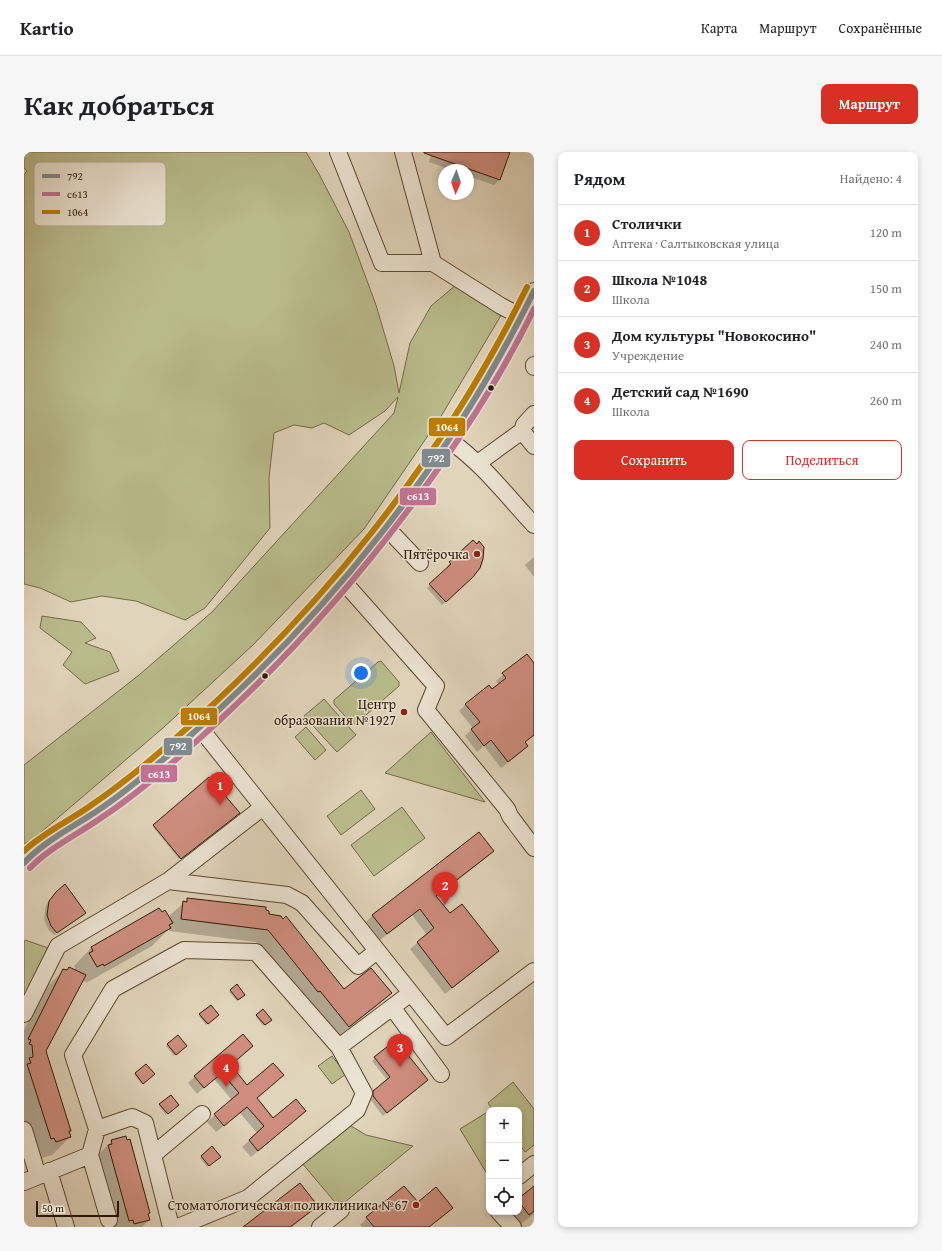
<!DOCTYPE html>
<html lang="ru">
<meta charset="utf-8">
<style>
body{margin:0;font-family:"Gentium Book Plus",serif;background:#f6f6f6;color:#202124}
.controls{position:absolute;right:12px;bottom:12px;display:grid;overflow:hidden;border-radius:8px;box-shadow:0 2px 6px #0003}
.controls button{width:36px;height:36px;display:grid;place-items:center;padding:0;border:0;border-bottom:1px solid #e0e0e0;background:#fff;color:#202124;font:20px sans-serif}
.compass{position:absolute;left:414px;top:12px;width:36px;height:36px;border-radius:50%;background:#fff;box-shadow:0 2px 6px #0003;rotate:182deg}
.scale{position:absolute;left:12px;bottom:10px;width:83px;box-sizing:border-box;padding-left:4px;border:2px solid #301900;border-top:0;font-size:11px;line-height:14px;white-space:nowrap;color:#301900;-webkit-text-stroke:3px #ebe3d2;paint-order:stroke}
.you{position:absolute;left:337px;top:521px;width:14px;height:14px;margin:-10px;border:3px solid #fff;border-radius:50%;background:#1a73e8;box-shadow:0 0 0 6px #1a73e833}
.badge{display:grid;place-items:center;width:26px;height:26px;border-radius:50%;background:#d93025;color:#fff;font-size:13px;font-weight:700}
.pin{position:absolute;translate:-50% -33px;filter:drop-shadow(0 1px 2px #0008)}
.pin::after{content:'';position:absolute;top:21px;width:14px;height:12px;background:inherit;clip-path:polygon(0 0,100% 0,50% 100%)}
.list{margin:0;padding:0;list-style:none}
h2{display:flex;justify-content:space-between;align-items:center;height:52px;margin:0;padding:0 16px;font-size:17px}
h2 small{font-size:13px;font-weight:400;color:#757577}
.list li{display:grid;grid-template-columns:26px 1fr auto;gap:12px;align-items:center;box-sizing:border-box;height:56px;padding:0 16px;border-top:1px solid #e0e0e0}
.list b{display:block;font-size:15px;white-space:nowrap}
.list p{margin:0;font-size:13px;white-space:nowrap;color:#757577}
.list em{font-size:13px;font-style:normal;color:#757577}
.actions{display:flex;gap:8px;padding:12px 16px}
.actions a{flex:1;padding:9px 0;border:1px solid #d93025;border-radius:8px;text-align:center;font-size:14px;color:#d93025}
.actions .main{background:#d93025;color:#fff}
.icon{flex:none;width:22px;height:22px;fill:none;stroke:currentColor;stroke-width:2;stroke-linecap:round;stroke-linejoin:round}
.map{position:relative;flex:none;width:510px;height:1075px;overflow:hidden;border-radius:8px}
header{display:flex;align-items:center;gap:24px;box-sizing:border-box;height:56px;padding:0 20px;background:#fff;border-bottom:1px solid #e0e0e0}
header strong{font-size:19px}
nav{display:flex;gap:22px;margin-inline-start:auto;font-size:14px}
.intro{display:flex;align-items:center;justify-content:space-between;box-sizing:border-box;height:96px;padding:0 24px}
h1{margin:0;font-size:28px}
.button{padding:10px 18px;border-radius:8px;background:#d93025;color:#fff;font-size:14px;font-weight:700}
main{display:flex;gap:24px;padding:0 24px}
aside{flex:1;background:#fff;border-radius:8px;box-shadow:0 2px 6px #0003}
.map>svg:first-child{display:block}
</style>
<header>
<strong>Kartio</strong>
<nav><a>Карта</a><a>Маршрут</a><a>Сохранённые</a></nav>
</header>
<div class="intro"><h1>Как добраться</h1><a class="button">Маршрут</a></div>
<main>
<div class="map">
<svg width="510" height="1075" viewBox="0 0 510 1075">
<rect width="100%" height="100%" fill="#e0d4ba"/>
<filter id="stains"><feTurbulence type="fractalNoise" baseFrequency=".005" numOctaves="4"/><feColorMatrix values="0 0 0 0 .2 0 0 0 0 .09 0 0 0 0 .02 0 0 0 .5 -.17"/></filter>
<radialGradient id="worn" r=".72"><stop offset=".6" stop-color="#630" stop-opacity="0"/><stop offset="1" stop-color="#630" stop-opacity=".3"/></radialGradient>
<path fill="#b9bb8b" stroke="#746a46" d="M0,0H282L295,22L325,80L352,153L370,214L375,241L386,191L407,154L433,132L479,160L416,266L340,377L230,492L139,576L8,688L0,692V613L115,523L188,460L370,261L374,245L361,259L325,283L300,271L288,276L270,273L250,281L245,326L246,376L181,456L161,468L112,449L78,444L47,450L16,436L0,432V23L3,19L0,16Z
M18,464L57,470L72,486L61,491L86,500L95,519L61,532L39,513L48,500L16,476Z
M357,509L375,530V534L334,570L329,573L310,552V548L354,510Z
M300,547L332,583L313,600L280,564Z
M282,575L302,598L291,608L271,585Z
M407,580L461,650L361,621Z
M337,638L351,657L317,683L303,664Z
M378,655L401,686L350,724L327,693Z
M1,788L27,797L0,854V791Z
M308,904L322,922L308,932L294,914Z
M489,930L510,957V993L501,1000L495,992V958H469L464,951Z
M465,959V1025L436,977Z
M324,972L342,983L389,994L315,1055L277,1010Z"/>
<path fill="#0003" d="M408,0H485L475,28L470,33L444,24V18H428L405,10Z
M449,389L448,424L418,453L403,436L425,416L423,414Z
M510,405V425L501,413Z
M503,503L510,513V583L500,591L503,594L496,601L477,616L460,594L453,600L441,584L449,576L435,559L442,552L468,538L475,533L472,529Z
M185,627L214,662L155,707L129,675Z
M469,699L462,706L412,745L426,763L474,799L467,806L421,842L386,797L403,783L388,763L356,788L342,770L349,763Z
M29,744L60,761L30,783L24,777L20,767L22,753Z
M164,747L244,763L320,838L366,841L354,853L312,886L281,852L232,790L145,779V777L128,794L62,831L61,829L56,832L21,899L46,978L45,980L46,985L28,1003L14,1007L0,977V878L22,836L40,818L42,819L50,818L51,816L50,814L67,796L135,758L146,768V763Z
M213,834L220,843L213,849L205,840Z
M187,854L194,863L182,873L175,864Z
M239,859L246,868L239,874L232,865Z
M154,885L162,894L150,904L142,894Z
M351,906L400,931L359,964L346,947V943L364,929L348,909Z
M122,913L129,922L118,932L110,923Z
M206,913L223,934L259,923L232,947L249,968L274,966L227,1005L218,995L233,981L216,961L192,980L183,970L208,948L190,927L173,942L164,931L171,924Z
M147,944L154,953L142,963L135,954Z
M88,989L124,1062L125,1068L118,1075H84L70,1007Z
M188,996L195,1005L183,1015L176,1006Z
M510,1035V1062L493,1075L482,1060H495V1047Z
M394,1052L405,1075H338L336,1073L343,1066Z
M292,1054L283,1063L268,1075H220Z"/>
<path fill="#ce8d7e" stroke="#301900" d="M400,0H486L476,28L400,1Z
M449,388L453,392L455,389L460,395L459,407L456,416L449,425L422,450L405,432L427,412L425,410Z
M503,502L510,511V583L501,590L504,594L484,610L467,588L460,594L447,577L456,570L441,552L465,533L468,537L482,526L478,521Z
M185,625L216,661L157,707L129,673Z
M455,680L470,699L412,744L426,761L438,752L475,799L428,836L393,790L410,776L396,757L363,782L348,763Z
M41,732L62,761L33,781L27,774L23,763L25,749L32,740Z
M163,746L242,755V758L245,759V762L257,764L259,767L262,764L320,837L347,816L368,841L325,875L296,839L294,840L244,778L157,767L159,749L163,750Z
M135,756L138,760L141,758L149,771L145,773L147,776L80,814L79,812L73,815L65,801L69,799L67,795Z
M45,815L62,823L22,899L47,979H45L47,985L32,990L30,986L27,987L3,912L7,911L5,906L9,905L8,893L5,892L7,888L4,887L39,817L43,818Z
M213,832L221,843L214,848L206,838Z
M187,853L195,863L184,872L175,862Z
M239,857L248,868L241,873L232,863Z
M219,882L229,894L207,913L223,933L249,911L260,923L233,946L249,966L272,947L282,959L234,999L225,988L240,974L223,955L200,974L190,962L215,941L198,921L180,936L170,924Z
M154,883L163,894L152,903L143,892Z
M372,888L404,928L363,961L349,944V939L366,925L350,905Z
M122,912L131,922L119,932L111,921Z
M147,943L155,953L144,962L135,952Z
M102,984L103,988L106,987L126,1061L124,1062L126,1068L110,1072L109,1068L105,1069L84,993L88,992L87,988Z
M188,994L197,1005L185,1014L177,1004Z
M276,1031L294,1054L266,1075H219Z
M380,1034L394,1050L412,1035L429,1056L405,1075H350L342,1065Z
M510,1034V1059L505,1063L495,1050V1046Z"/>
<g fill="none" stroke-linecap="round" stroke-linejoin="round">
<defs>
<path id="minor" d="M314,0L358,111H409
M379,0L409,111L477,154L498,165
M510,213V215
M498,279L500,273L510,262
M425,288C458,311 483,344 510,373
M454,311L498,279L510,294
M362,375L396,411
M318,428L412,534L402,558L483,657L486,664L510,696
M176,576L422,885L510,819
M0,706C152,614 278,490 383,347C431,282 475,213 510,139
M144,729L239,655
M368,855L417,922
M0,862L34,794L144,729L263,743L278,751L334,814L353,799
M315,895L387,841
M73,977L108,965L121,971L147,1075
M0,978L14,1024
M130,1002L178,962
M25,1019L42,1075
M495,1024L510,1012
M0,1030L66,1003
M475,1060L489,1075
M85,1068L66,1003L73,977L49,903L89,837L160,798L232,800L315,895L340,941L333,958L224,1046L154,1075
M296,1075L317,1058"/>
</defs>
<use href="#minor" stroke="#5c482e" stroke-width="18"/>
<use href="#minor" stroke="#ebe3d2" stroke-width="16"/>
<defs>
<path id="bus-1" d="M0,711C19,690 49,675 73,659C103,639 131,615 158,591C302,465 426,311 510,139"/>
<path id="bus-2" d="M6,716C24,697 52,683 74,668C103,649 130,627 156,604C240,531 315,450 382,361C430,297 475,229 510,157"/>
<path id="bus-3" d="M0,699C19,681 45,669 66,654C94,635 120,614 145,592C291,465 418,310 503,135"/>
</defs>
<use href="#bus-1" stroke="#ebe3d2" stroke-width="9"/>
<use href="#bus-2" stroke="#ebe3d2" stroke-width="9"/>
<use href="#bus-3" stroke="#ebe3d2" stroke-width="9"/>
<use href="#bus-1" stroke="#808a8c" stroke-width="6"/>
<use href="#bus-2" stroke="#c17393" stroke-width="6"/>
<use href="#bus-3" stroke="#bb7c00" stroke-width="6"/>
</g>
<g fill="#301900" stroke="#ebe3d2" stroke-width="1.5">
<circle cx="467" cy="236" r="3.5"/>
<circle cx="241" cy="524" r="3.5"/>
</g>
<g fill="#8f2418" stroke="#ebe3d2" stroke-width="1.5">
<circle cx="453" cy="402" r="4"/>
<circle cx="380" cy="560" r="4"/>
<circle cx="392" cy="1053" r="4"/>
</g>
<g text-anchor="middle" stroke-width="3" stroke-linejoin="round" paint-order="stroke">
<g font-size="14" fill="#301900" stroke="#ebe3d2" text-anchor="end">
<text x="445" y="407">Пятёрочка</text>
<text x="372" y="557">Центр<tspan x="372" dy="16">образования №1927</tspan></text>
<text x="384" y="1058">Стоматологическая поликлиника №67</text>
</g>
</g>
<rect x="10" y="10" width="132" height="64" rx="6" fill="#ebe3d2" stroke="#b3a693" stroke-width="1"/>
<rect x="18" y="22" width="18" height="4" fill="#808a8c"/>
<rect x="18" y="40" width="18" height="4" fill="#c17393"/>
<rect x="18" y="58" width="18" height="4" fill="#bb7c00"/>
<g font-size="11" fill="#301900">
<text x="43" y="28">792</text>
<text x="43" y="46">с613</text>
<text x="43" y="64">1064</text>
</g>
<g stroke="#ebe3d2" stroke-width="1.5">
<rect x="404" y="265" width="38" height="20" rx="4" fill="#bb7c00"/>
<rect x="397" y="296" width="30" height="20" rx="4" fill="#808a8c"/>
<rect x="375" y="335" width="38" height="19" rx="4" fill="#c17393"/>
<rect x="156" y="555" width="38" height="19" rx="4" fill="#bb7c00"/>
<rect x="139" y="585" width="30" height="19" rx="4" fill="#808a8c"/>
<rect x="116" y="612" width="38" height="19" rx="4" fill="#c17393"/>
</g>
<g font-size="11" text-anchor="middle" font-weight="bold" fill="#fff">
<text x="423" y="279">1064</text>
<text x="412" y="310">792</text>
<text x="394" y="348">с613</text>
<text x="175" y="568">1064</text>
<text x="154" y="598">792</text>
<text x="135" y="626">с613</text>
</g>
<rect width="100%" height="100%" filter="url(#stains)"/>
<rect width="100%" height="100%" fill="url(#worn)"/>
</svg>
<div class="controls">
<button>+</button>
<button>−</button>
<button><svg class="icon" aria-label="locate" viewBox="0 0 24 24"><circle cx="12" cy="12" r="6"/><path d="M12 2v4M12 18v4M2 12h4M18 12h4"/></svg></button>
</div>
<svg class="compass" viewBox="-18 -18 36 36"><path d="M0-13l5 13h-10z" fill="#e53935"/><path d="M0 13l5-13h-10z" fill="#757577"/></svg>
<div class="scale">50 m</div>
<div class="you"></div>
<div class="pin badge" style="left:196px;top:653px">1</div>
<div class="pin badge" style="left:421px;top:753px">2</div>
<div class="pin badge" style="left:376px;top:915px">3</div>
<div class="pin badge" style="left:202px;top:935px">4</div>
</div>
<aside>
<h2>Рядом<small>Найдено: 4</small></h2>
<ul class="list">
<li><span class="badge">1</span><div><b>Столички</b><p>Аптека · Салтыковская улица</p></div><em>120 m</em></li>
<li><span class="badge">2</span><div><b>Школа №1048</b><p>Школа</p></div><em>150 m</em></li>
<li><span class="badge">3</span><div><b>Дом культуры &quot;Новокосино&quot;</b><p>Учреждение</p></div><em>240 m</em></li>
<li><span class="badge">4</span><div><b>Детский сад №1690</b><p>Школа</p></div><em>260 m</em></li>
</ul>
<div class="actions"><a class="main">Сохранить</a><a>Поделиться</a></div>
</aside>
</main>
